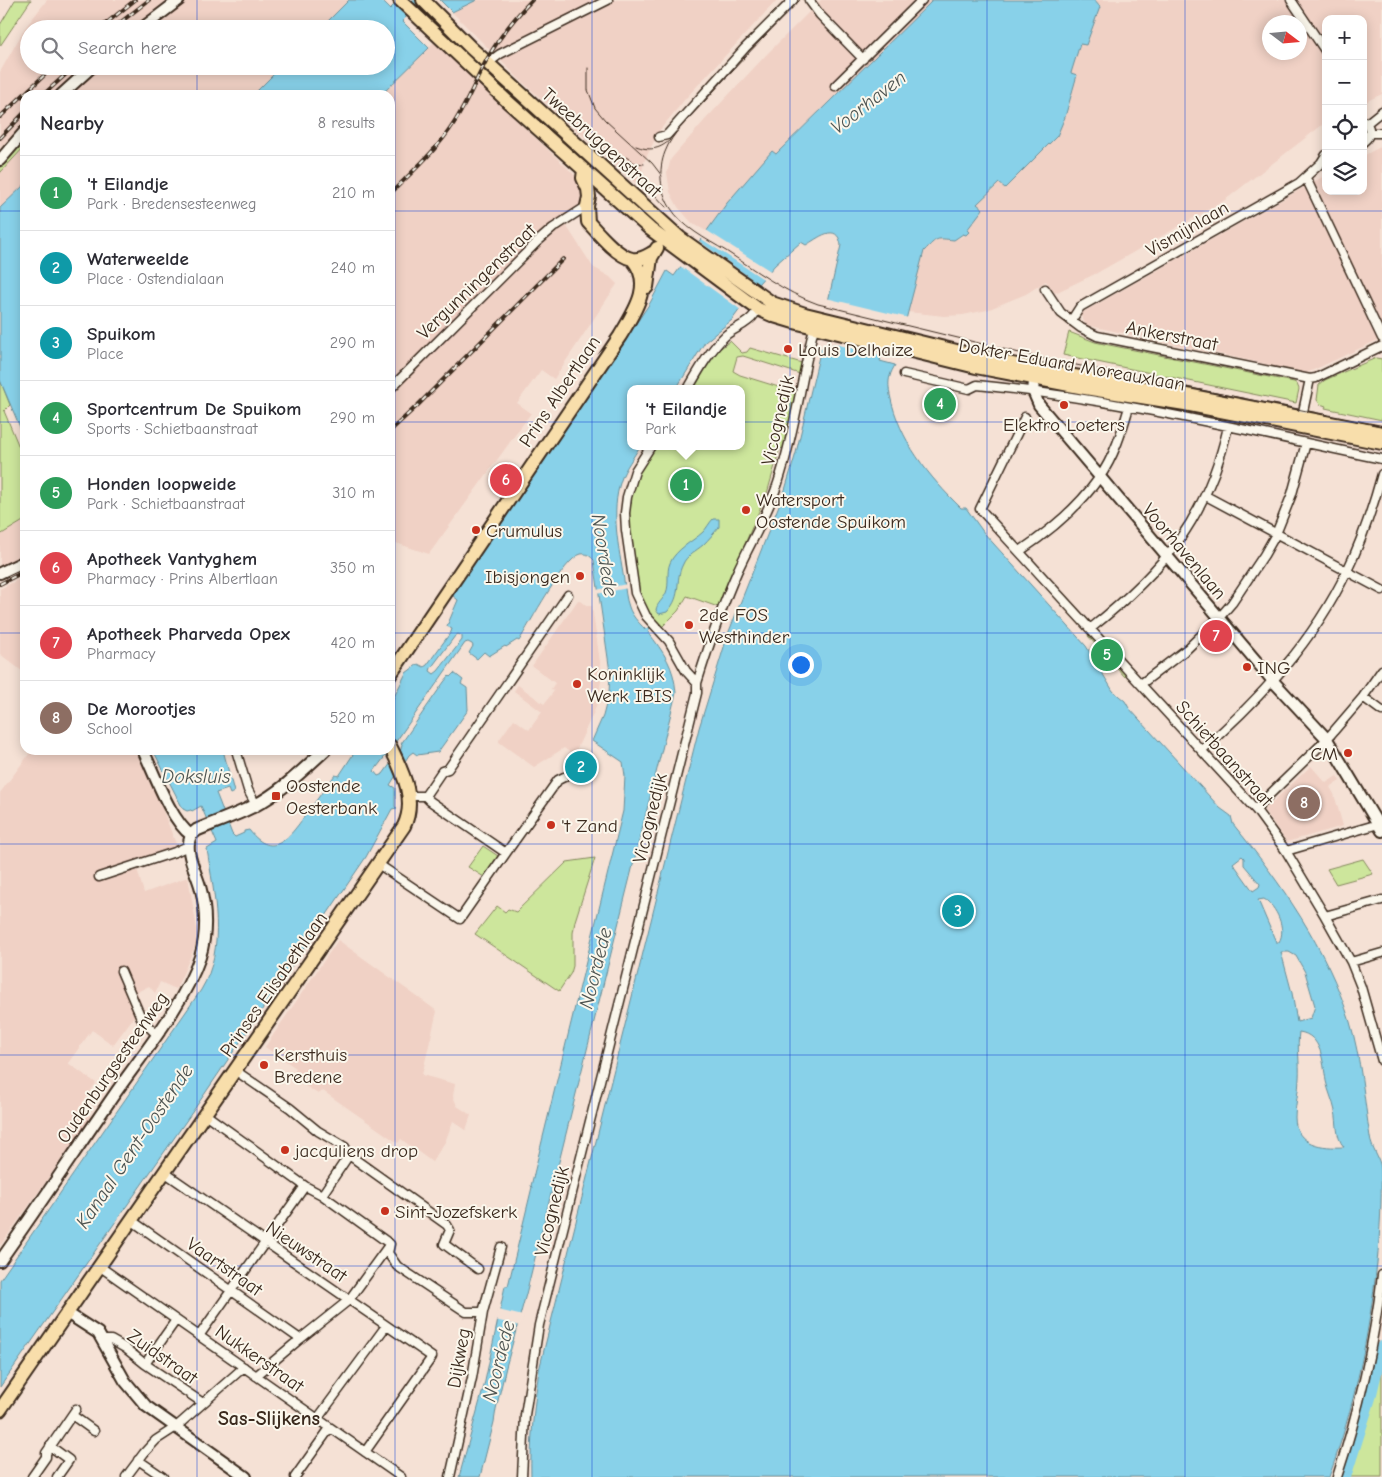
<!DOCTYPE html>
<meta charset="utf-8">
<style>
body{margin:0;font-family:"Comic Neue",sans-serif;background:#f2f2f3;color:#2b2b33}
.controls{position:absolute;right:15px;top:15px;display:grid;overflow:hidden;border-radius:10px;box-shadow:0 2px 12px #0003}
.controls button{width:45px;height:45px;display:grid;place-items:center;padding:0;border:0;border-bottom:1px solid #e1e1e2;background:#fff;color:#2b2b33;font:25px sans-serif}
.compass{position:absolute;left:1262px;top:15px;width:45px;height:45px;border-radius:50%;background:#fff;box-shadow:0 2px 12px #0003;rotate:106deg}
.you{position:absolute;left:800px;top:664px;width:18px;height:18px;margin:-12px;border:4px solid #fff;border-radius:50%;background:#1a73e8;box-shadow:0 0 0 8px #1a73e833}
.badge{display:grid;place-items:center;width:32px;height:32px;border-radius:50%;background:#2563eb;color:#fff;font-size:16px;font-weight:700}
.pin{position:absolute;translate:-50% -50%;border:2px solid #fff;box-shadow:0 1px 5px #0006}
.popup{position:absolute;left:627px;top:385px;width:118px;height:65px;box-sizing:border-box;display:grid;place-content:center;border-radius:10px;background:#fff;filter:drop-shadow(0 1px 4px #0005);font-size:16px;white-space:nowrap;color:#7c7c81}
.popup b{font-size:19px;color:#2b2b33}
.popup::after{content:'';position:absolute;left:50%;top:100%;margin-left:-10px;border:10px solid transparent;border-top-color:#fff}
.list{margin:0;padding:0;list-style:none}
h2{display:flex;justify-content:space-between;align-items:center;height:65px;margin:0;padding:0 20px;font-size:21px}
h2 small{font-size:16px;font-weight:400;color:#7c7c81}
.list li{display:grid;grid-template-columns:32px 1fr auto;gap:15px;align-items:center;box-sizing:border-box;height:75px;padding:0 20px;border-top:1px solid #e1e1e2}
.list b{display:block;font-size:19px;white-space:nowrap}
.list p{margin:0;font-size:16px;white-space:nowrap;color:#7c7c81}
.list em{font-size:16px;font-style:normal;color:#7c7c81}
.icon{flex:none;width:28px;height:28px;fill:none;stroke:currentColor;stroke-width:2;stroke-linecap:round;stroke-linejoin:round}
.map{position:relative;flex:none;width:1382px;height:1477px;overflow:hidden}
.search{position:absolute;background:#fff;box-shadow:0 2px 12px #0003;left:20px;top:20px;width:375px;height:55px;display:flex;align-items:center;gap:12px;box-sizing:border-box;padding:0 18px;border-radius:28px;color:#7c7c81;font-size:19px}
.panel{position:absolute;background:#fff;box-shadow:0 2px 12px #0003;left:20px;top:90px;width:375px;height:665px;border-radius:15px}
.map>svg:first-child{display:block}
</style>
<div class="map">
<svg width="1382" height="1477" viewBox="0 0 1382 1477">
<rect width="100%" height="100%" fill="#f5e1d5"/>
<filter id="ink" filterUnits="userSpaceOnUse"><feTurbulence type="fractalNoise" baseFrequency=".02" numOctaves="2"/><feDisplacementMap in="SourceGraphic" scale="10" xChannelSelector="R" yChannelSelector="G"/><feConvolveMatrix kernelMatrix="1 2 1 2 8 2 1 2 1" color-interpolation-filters="sRGB"/></filter>
<g filter="url(#ink)">
<path fill="#f0d1c5" fill-rule="evenodd" d="M47,0H169L132,29H29V66H86L53,95H25V123L0,148V72L25,28Z
M185,0H349L320,29H148Z
M477,0H777L686,98L659,131L644,162L639,186L518,78L452,12Z
M821,0H933L776,154L772,152L728,203L706,231L692,223L678,207L670,192L667,173L671,159L704,121L768,53Z
M1094,0H1382V94L1363,103V19H1326V122L1225,200L1097,273L1055,293L1046,281L1026,294L987,310L963,315L944,316L908,312L924,251L933,242L941,238L949,240L960,238L969,232L967,230L974,220L977,204L999,183L1005,188L1065,117L1077,75L1071,73L1080,43L1086,45L1099,7ZM1270,22H1300V52H1270Z
M434,42L581,181L587,190L582,207L562,219L593,267L610,277L617,284L554,379L541,370L517,403L531,413L429,554L390,541V95H381Z
M101,66H282L253,95H68Z
M25,137V184L0,208V167Z
M1382,146V338L1307,373L1086,325L1080,314L1326,175V191H1363V156Z
M25,520V559L0,571V535Z
M25,576V670L22,671L0,654V589Z
M578,600L588,606H592L602,676L596,707L574,755L564,748L534,767L499,742V740L514,719L529,730L542,712L514,691L518,685L544,704L554,691L551,689L555,683L532,666Z
M32,750H139L180,854L137,869L144,893L188,877L197,929L196,944L176,989L160,982L155,993L149,986L137,992L142,1006L113,1045L92,1030L68,1063L96,1083L79,1108L92,1117L0,1246V793Z
M1311,766L1326,783L1337,776L1340,781L1330,787L1334,794L1343,826L1287,842L1264,810Z
M338,940L437,1011L422,1075L455,1084L453,1096L457,1106L471,1115L466,1130L453,1121L445,1142L432,1162L401,1139L398,1143L323,1091L318,1094L296,1080L291,1076L296,1068L265,1047Z"/>
<path fill="#cde69c" stroke="#84885d" d="M15,0H31L0,46V25Z
M486,66L612,181L606,186L482,73Z
M25,137V146L0,173V167Z
M1069,332L1095,342L1109,345L1294,382L1297,384L1299,389L1296,403L1063,355Z
M730,341L742,353L747,352L750,348L802,363L800,374L743,356L737,357L733,371L740,375L798,393L785,449L780,448L768,490L718,607L687,596L678,611L661,628L646,612L638,595L629,526L628,503L633,480L654,446H741V389H690L713,354Z
M1376,358L1382,359V420L1325,408L1326,406L1320,404L1317,400L1319,385L1325,380Z
M0,380L10,405L4,411L25,461V488L23,489L25,492V520L0,535Z
M1089,634L1127,675L1125,677L1088,636Z
M483,846L498,856L484,877L468,867Z
M595,858L575,921L573,933V966L571,973L559,991L475,934L497,906L505,912L508,909L516,912L567,862Z
M1363,859L1373,874L1336,884L1327,869Z
M1382,1367V1477H1350L1379,1380Z"/>
<path fill="#88d1e9" stroke="#698e98" fill-rule="evenodd" d="M349,0H381L390,9L399,0H424L402,21L429,48L381,95H253L282,66H386V29H320Z
M440,0H477L452,12Z
M933,0H1094L1100,7L1086,45L1080,44L1071,73L1077,75L1065,117L1057,136L1005,188L999,183L977,204L983,209L967,230L969,232L966,235L963,234L954,240C935,238 938,237 924,251L903,331L890,328L880,361L895,365C893,369 891,372 890,376C888,382 889,389 890,395C899,440 929,477 961,508H966L984,533L1086,646L1113,691L1125,701L1129,708L1220,808L1231,816L1233,824C1281,883 1327,948 1350,1022C1361,1059 1364,1099 1370,1137C1371,1148 1380,1158 1381,1169C1382,1200 1380,1232 1377,1263C1369,1336 1354,1408 1329,1477H531C530,1441 534,1406 539,1370L699,728L728,634L785,490L796,453L821,348L830,351L832,349L839,315L826,310L841,245C837,221 817,239 806,245L801,242L775,265L759,283L732,320L705,342L676,389H631V446H640C634,457 625,468 621,480C610,512 619,548 624,580C625,589 626,599 629,607C632,616 638,622 645,629L651,627L648,632C664,653 674,666 676,693L526,1294L506,1367L496,1409L494,1422L480,1477H459L484,1386L505,1286H508L532,1187L531,1186L623,811L625,776L623,762L592,741L603,716L609,693L610,672L594,560C590,556 587,553 581,554C564,558 529,625 519,641L517,640L506,647L505,646L489,656L484,652L477,659L469,653L473,646L472,644L468,642L465,643L390,750L391,703L406,673L418,664L424,667L427,665L451,632L452,629L447,626L458,600L452,595L650,303L667,271L674,276L727,203L772,151L776,154ZM458,634L462,636V640L438,671L434,674L430,671L431,668L455,636ZM1242,856L1244,858V865L1260,884L1259,887L1253,891L1233,863ZM1264,899C1276,906 1287,929 1279,942H1276L1258,900ZM1281,952H1289L1296,956L1305,972L1315,1006L1311,1018L1297,1022L1292,993ZM1299,1032C1322,1035 1323,1062 1326,1081C1328,1091 1333,1101 1335,1111C1338,1124 1335,1136 1344,1147C1323,1148 1295,1146 1295,1117C1295,1104 1299,1091 1299,1078C1300,1063 1297,1047 1299,1032Z
M25,184V439L0,380V208Z
M713,519H719V527C714,533 709,539 703,545C697,550 686,556 683,564C674,581 683,595 667,612L659,614L656,610C657,603 663,600 666,593C670,584 666,572 670,563C676,549 692,542 703,532C707,528 709,523 713,519Z
M454,673L463,680L461,684L467,688L468,710L438,752L417,755L413,752L409,755L390,785L395,788V807L397,808L392,809L366,857L193,1111L0,1387V1280L201,990C227,947 214,895 207,849L217,843L201,806L192,811L191,810L187,811L183,809L153,750H223L234,792L230,794L228,789L216,793L232,834L235,837L244,833V831L249,830C274,862 290,836 307,813C316,801 325,788 335,775L339,776L356,750H390L374,771L378,776L383,774L401,749L402,745L401,744L444,682L449,676L450,677Z"/>
<path fill="#f5e1d5" d="M706,230L772,272L765,280L700,238Z
M699,241L760,285L757,286L741,310L680,266Z
M826,298L909,318L906,332L890,328L883,356L831,343L838,316L824,312Z
M627,584L628,588L596,594V590Z
M498,1310L523,1316L520,1326L495,1320Z"/>
<g fill="none" stroke-linecap="round" stroke-linejoin="round">
<path stroke="#88d1e9" stroke-width="12" d="M1345,1477L1370,1398L1382,1347"/>
<defs>
<path id="minor" d="M809,0L820,15L863,59
M1291,0L1326,52
M488,63L500,54L608,0
M835,86L922,0
M1363,121C1372,127 1371,136 1363,142
M1367,123L1382,111
M1369,133H1382
M659,137L667,135L745,48L793,0
M1306,178L1382,338
M1045,289L1061,313L1081,328L1097,336L1310,379L1316,378L1382,346
M1071,321L1080,307L1299,183L1321,163L1326,155
M904,374L969,389L977,385C1113,398 1248,431 1382,459
M390,389L537,242L553,228L587,206
M688,389C699,370 710,350 726,335C735,328 748,324 754,315
M1025,417L980,509L1256,810L1286,851L1325,916L1351,962L1361,987L1382,1061
M1301,421L1310,379
M651,446L635,471L627,497L625,513L626,530L635,593L646,616L669,641L686,671L697,683
M1206,496L1382,590
M1020,551C1050,531 1078,508 1099,478C1114,457 1122,431 1129,407
M1090,629C1163,571 1207,519 1228,427
M1141,684L1187,649L1219,618L1232,603L1264,555L1276,534L1292,494L1306,443
M1363,697L1382,711
M236,750L248,790L256,805
M1202,750C1260,699 1314,641 1347,571C1362,540 1373,507 1382,474
M408,796H425L442,771L448,769L568,595
M425,796L430,801L506,853L558,780L564,777
M1256,810L1264,800L1327,739L1363,697L1382,670
M1286,851L1382,823
M378,864L460,919L506,853
M99,877L175,852L188,846
M1325,916L1382,900
M1351,962L1382,953
M121,971L142,1020L157,1035
M236,1071L290,1108L318,1131L345,1147L349,1155L447,1225L450,1230L444,1244L478,1269
M205,1114L305,1186L322,1195L390,1244L388,1253L397,1266L466,1312H483
M164,1172L432,1357L365,1452
M322,1195L349,1155
M131,1220L300,1339
M99,1266L401,1477
M199,1336L305,1186
M103,1340H111L125,1348L145,1364L203,1403
M145,1364L176,1320
M256,1376L300,1339L349,1300L389,1245
M72,1415L94,1431
M318,1418L386,1326
M50,1446L69,1460L57,1477
M138,1460L163,1477
M32,1477L46,1457V1453L76,1409
M126,1477L144,1453L156,1440L176,1427L244,1367
M295,1477L330,1428
M450,1477L472,1378L483,1312L501,1247
M522,1477L525,1415L539,1325L697,693V683C709,645 721,608 737,572C751,541 767,516 778,483C795,432 801,379 814,328
M1337,1477C1359,1411 1374,1344 1382,1275"/>
<path id="tertiary" d="M141,29L179,0
M61,95L93,66
M0,160L25,131
M1035,373L1033,391L1039,405L1273,681L1327,739L1382,831
M0,573L25,561
M0,1261C39,1206 76,1150 114,1095C144,1052 183,1006 200,957C207,934 206,908 200,886C195,869 184,852 191,835C171,821 154,773 143,750
M67,1313L98,1333L125,1381L146,1406L246,1477"/>
<path id="secondary" d="M191,835L197,830C216,822 236,815 254,806C281,792 303,770 325,750"/>
<path id="primary" d="M400,0L507,101L650,229L747,301L758,309L774,316L794,322L976,367L1085,388L1185,404L1382,443
M423,0L471,48L680,238L772,303L805,314L1002,362L1062,374L1187,395L1382,433
M584,170L583,178L588,189L589,197L587,206L588,222C598,233 617,256 632,259C640,261 648,255 654,252
M647,287L651,258L657,248
M390,675L620,336C634,312 654,285 633,260
M0,1410L404,826C417,799 402,771 390,746"/>
</defs>
<use href="#minor" stroke="#3b2a1e" stroke-width="11"/>
<use href="#tertiary" stroke="#3b2a1e" stroke-width="14"/>
<use href="#secondary" stroke="#3b2a1e" stroke-width="15"/>
<use href="#primary" stroke="#3b2a1e" stroke-width="16"/>
<use href="#minor" stroke="#fbf7ec" stroke-width="8"/>
<use href="#tertiary" stroke="#fbf7ec" stroke-width="10"/>
<use href="#secondary" stroke="#fbf7ec" stroke-width="11"/>
<use href="#primary" stroke="#f8deab" stroke-width="12"/>
<path stroke="#3b2a1e" stroke-width="1" d="M800,0C767,33 735,67 704,102C690,117 672,133 665,152C658,170 660,191 670,207C682,227 706,239 726,251C755,270 784,292 818,304L1036,357L1382,426
M588,68V90L595,108L605,120L652,163L662,176
M636,146C649,151 659,150 670,140
M626,157L635,163L644,164
M637,167L654,194L666,207"/>
<defs>
<path id="rail" d="M99,29L135,0
M112,29L149,0
M43,95L75,66
M0,117L54,66
M0,138L25,112
M390,194C413,171 437,150 454,123C467,103 475,82 486,61C498,39 514,18 532,0
M390,431L418,405L563,259
M0,584L25,571"/>
</defs>
<use href="#rail" stroke="#3b2a1e" stroke-width="4"/>
<use href="#rail" stroke="#fbf7ec" stroke-width="2" stroke-dasharray="5.5" stroke-linecap="butt"/>
</g>
</g>
<path fill="none" stroke="#1d4ed8" stroke-width="1" stroke-opacity="0.55" d="M197,0V29M395,0V1477M592,0V1477M790,0V1477M987,0V1477M1185,0V1477M197,66V95M0,211H25M390,211H1382M0,422H25M390,422H1382M0,633H25M390,633H1382M197,750V1477M0,844H1382M0,1055H1382M0,1266H1382"/>
<g fill="#c8321e" stroke="#fbf7ec" stroke-width="2">
<circle cx="788" cy="349" r="5"/>
<circle cx="1064" cy="405" r="5"/>
<circle cx="746" cy="510" r="5"/>
<circle cx="476" cy="530" r="5"/>
<circle cx="580" cy="576" r="5"/>
<circle cx="689" cy="625" r="5"/>
<circle cx="1247" cy="667" r="5"/>
<circle cx="577" cy="684" r="5"/>
<circle cx="1348" cy="753" r="5"/>
<rect x="271" y="791" width="10" height="10" rx="2.5"/>
<circle cx="551" cy="825" r="5"/>
<circle cx="264" cy="1065" r="5"/>
<circle cx="285" cy="1150" r="5"/>
<circle cx="385" cy="1211" r="5"/>
</g>
<g text-anchor="middle" stroke-width="4" stroke-linejoin="round" paint-order="stroke">
<g font-size="19" fill="#3b2a1e" stroke="#fbf7ec">
<text transform="translate(602 142) rotate(42)" y="7">Tweebruggenstraat</text>
<text transform="translate(1187 228) rotate(-30)" y="7">Vismijnlaan</text>
<text transform="translate(476 281) rotate(-44)" y="7">Vergunningenstraat</text>
<text transform="translate(1172 335) rotate(11)" y="7">Ankerstraat</text>
<text transform="translate(1072 364) rotate(10)" y="7">Dokter Eduard Moreauxlaan</text>
<text transform="translate(559 391) rotate(-56)" y="7">Prins Albertlaan</text>
<text transform="translate(777 420) rotate(-77)" y="7">Vicognedijk</text>
<text transform="translate(1185 551) rotate(50)" y="7">Voorhavenlaan</text>
<text transform="translate(1225 753) rotate(48)" y="7">Schietbaanstraat</text>
<text transform="translate(649 818) rotate(-76)" y="7">Vicognedijk</text>
<text transform="translate(273 984) rotate(-55)" y="7">Prinses Elisabethlaan</text>
<text transform="translate(112 1067) rotate(-55)" y="7">Oudenburgsesteenweg</text>
<text transform="translate(551 1211) rotate(-76)" y="7">Vicognedijk</text>
<text transform="translate(307 1251) rotate(34)" y="7">Nieuwstraat</text>
<text transform="translate(225 1266) rotate(35)" y="7">Vaartstraat</text>
<text transform="translate(163 1356) rotate(35)" y="7">Zuidstraat</text>
<text transform="translate(260 1358) rotate(35)" y="7">Nukkerstraat</text>
<text transform="translate(458 1358) rotate(-80)" y="7">Dijkweg</text>
</g>
<g font-size="19" fill="#3b2a1e" stroke="#fbf7ec" text-anchor="start">
<text x="798" y="356">Louis Delhaize</text>
<text x="1064" y="431" text-anchor="middle">Elektro Loeters</text>
<text x="756" y="506">Watersport<tspan x="756" dy="22">Oostende Spuikom</tspan></text>
<text x="486" y="537">Crumulus</text>
<text x="570" y="583" text-anchor="end">Ibisjongen</text>
<text x="699" y="621">2de FOS<tspan x="699" dy="22">Westhinder</tspan></text>
<text x="1257" y="674">ING</text>
<text x="587" y="680">Koninklijk<tspan x="587" dy="22">Werk IBIS</tspan></text>
<text x="1338" y="760" text-anchor="end">CM</text>
<text x="286" y="792">Oostende<tspan x="286" dy="22">Oesterbank</tspan></text>
<text x="561" y="832">'t Zand</text>
<text x="274" y="1061">Kersthuis<tspan x="274" dy="22">Bredene</tspan></text>
<text x="295" y="1157">jacquliens drop</text>
<text x="395" y="1218">Sint-Jozefskerk</text>
</g>
<g font-size="20" font-style="italic" fill="#4e5451" stroke="#fbf7ec">
<text transform="translate(868 102) rotate(-38)" y="7">Voorhaven</text>
<text transform="translate(605 555) rotate(81)" y="7">Noordede</text>
<text x="196" y="783">Doksluis</text>
<text transform="translate(595 968) rotate(-76)" y="7">Noordede</text>
<text transform="translate(134 1146) rotate(-56)" y="7">Kanaal Gent-Oostende</text>
<text transform="translate(498 1361) rotate(-76)" y="7">Noordede</text>
</g>
<g font-size="20" font-weight="bold" fill="#3b2a1e" stroke="#fbf7ec">
<text x="269" y="1425">Sas-Slijkens</text>
</g>
</g>
</svg>
<div class="controls">
<button>+</button>
<button>−</button>
<button><svg class="icon" aria-label="locate" viewBox="0 0 24 24"><circle cx="12" cy="12" r="6"/><path d="M12 2v4M12 18v4M2 12h4M18 12h4"/></svg></button>
<button><svg class="icon" aria-label="layers" viewBox="0 0 24 24"><path d="M12 4l9 5-9 5-9-5zM3 14l9 5 9-5"/></svg></button>
</div>
<svg class="compass" viewBox="-18 -18 36 36"><path d="M0-13l5 13h-10z" fill="#e53935"/><path d="M0 13l5-13h-10z" fill="#7c7c81"/></svg>
<div class="you"></div>
<div class="pin badge" style="left:686px;top:485px;background:#2e9e5b">1</div>
<div class="popup"><b>'t Eilandje</b>Park</div>
<div class="pin badge" style="left:581px;top:767px;background:#0f9aa8">2</div>
<div class="pin badge" style="left:958px;top:911px;background:#0f9aa8">3</div>
<div class="pin badge" style="left:940px;top:404px;background:#2e9e5b">4</div>
<div class="pin badge" style="left:1107px;top:655px;background:#2e9e5b">5</div>
<div class="pin badge" style="left:506px;top:480px;background:#e0444e">6</div>
<div class="pin badge" style="left:1216px;top:636px;background:#e0444e">7</div>
<div class="pin badge" style="left:1304px;top:803px;background:#8d6e63">8</div>
<div class="search"><svg class="icon" aria-label="search" viewBox="0 0 24 24"><circle cx="10" cy="10" r="6"/><path d="M15 15l6 6"/></svg>Search here</div>
<section class="panel">
<h2>Nearby<small>8 results</small></h2>
<ul class="list">
<li><span class="badge" style="background:#2e9e5b">1</span><div><b>'t Eilandje</b><p>Park · Bredensesteenweg</p></div><em>210 m</em></li>
<li><span class="badge" style="background:#0f9aa8">2</span><div><b>Waterweelde</b><p>Place · Ostendialaan</p></div><em>240 m</em></li>
<li><span class="badge" style="background:#0f9aa8">3</span><div><b>Spuikom</b><p>Place</p></div><em>290 m</em></li>
<li><span class="badge" style="background:#2e9e5b">4</span><div><b>Sportcentrum De Spuikom</b><p>Sports · Schietbaanstraat</p></div><em>290 m</em></li>
<li><span class="badge" style="background:#2e9e5b">5</span><div><b>Honden loopweide</b><p>Park · Schietbaanstraat</p></div><em>310 m</em></li>
<li><span class="badge" style="background:#e0444e">6</span><div><b>Apotheek Vantyghem</b><p>Pharmacy · Prins Albertlaan</p></div><em>350 m</em></li>
<li><span class="badge" style="background:#e0444e">7</span><div><b>Apotheek Pharveda Opex</b><p>Pharmacy</p></div><em>420 m</em></li>
<li><span class="badge" style="background:#8d6e63">8</span><div><b>De Morootjes</b><p>School</p></div><em>520 m</em></li>
</ul>
</section>
</div>
